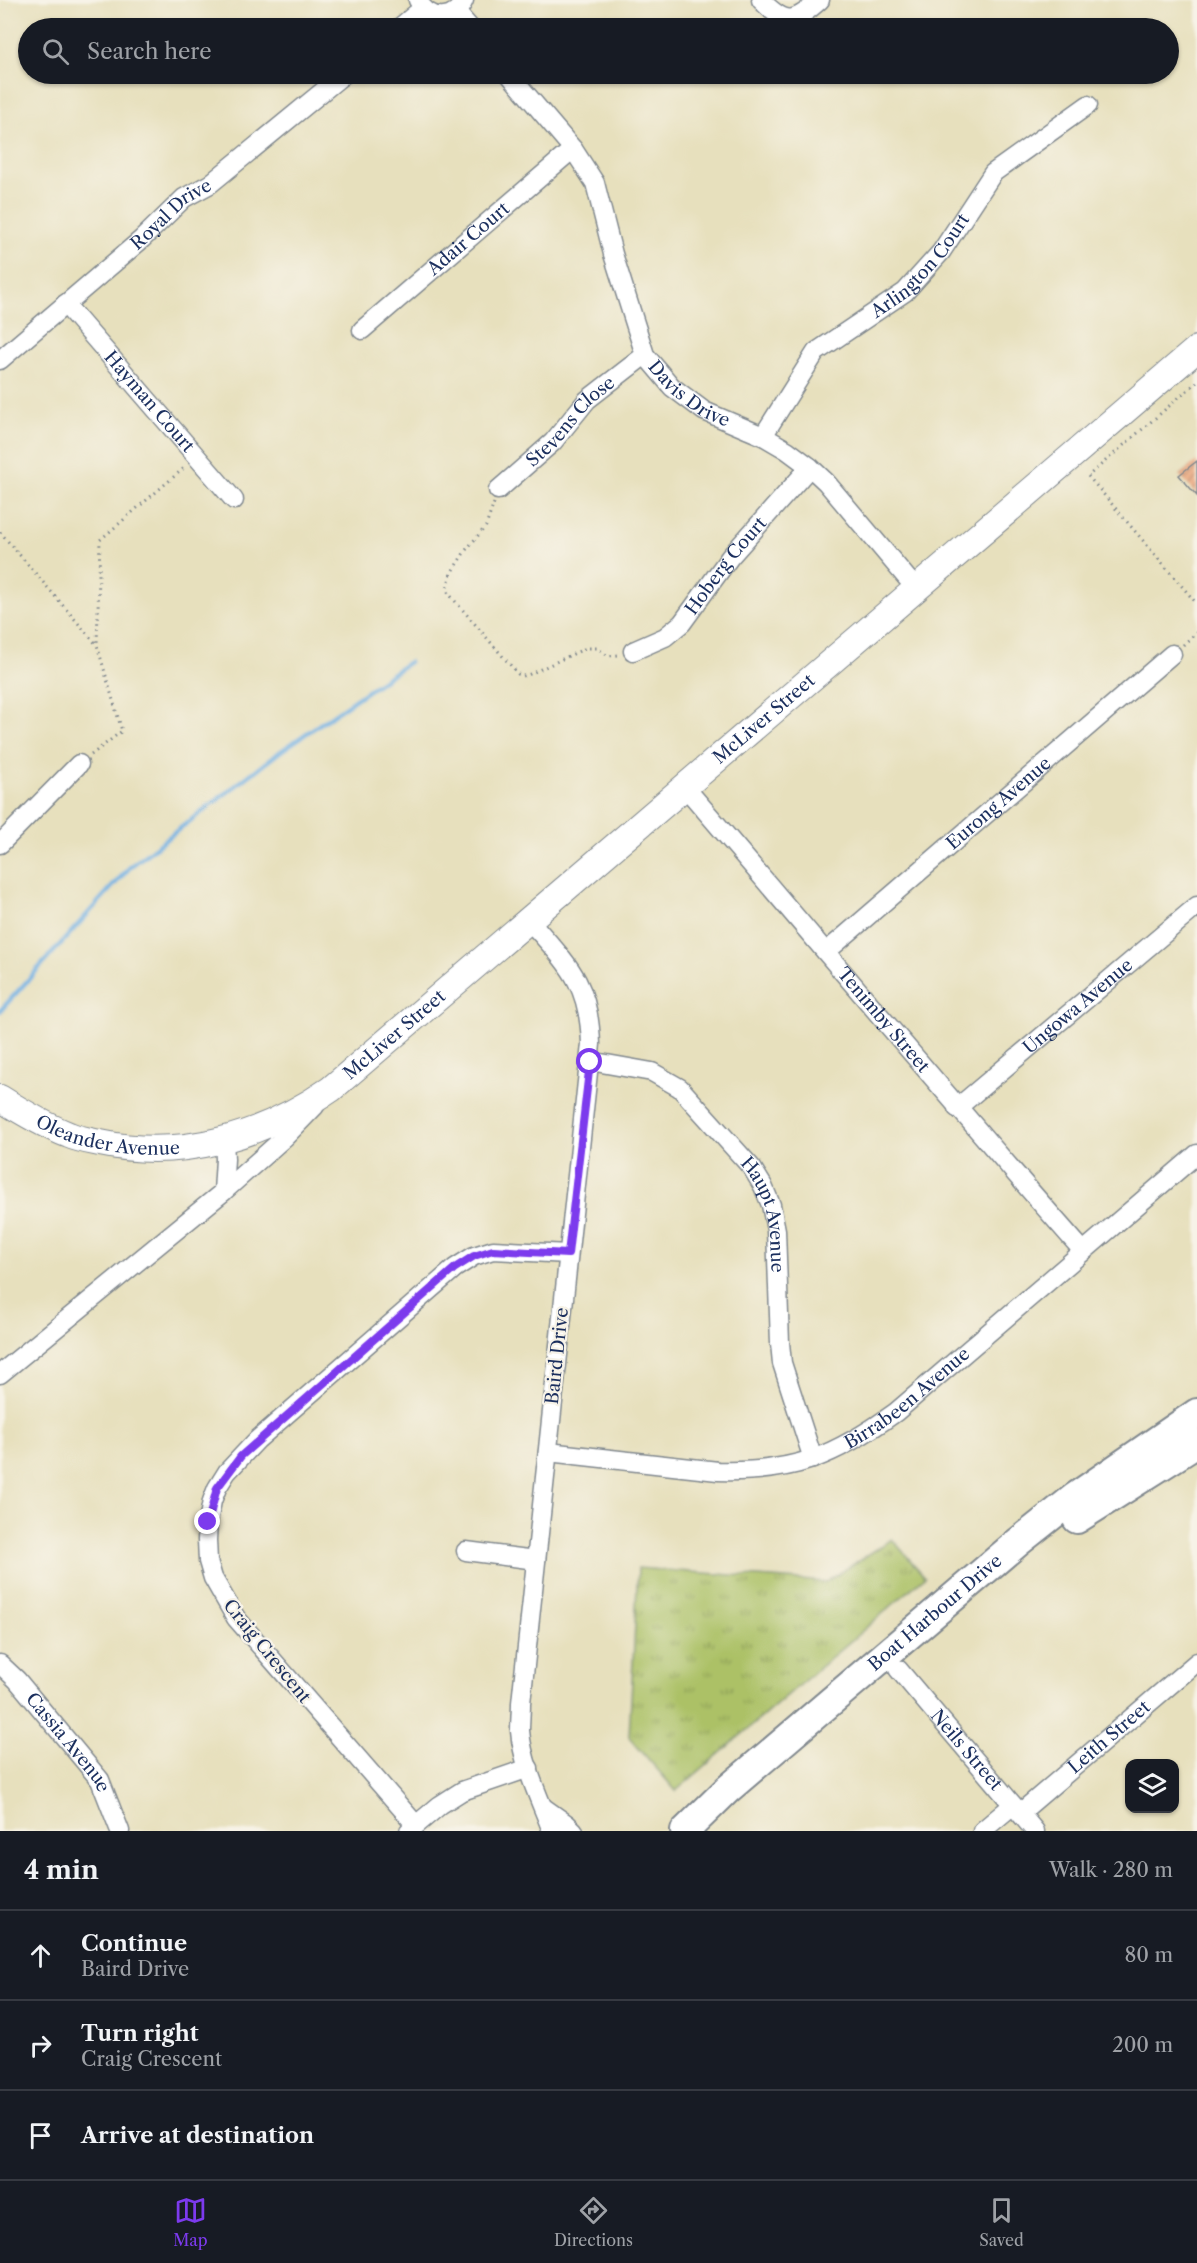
<!DOCTYPE html>
<meta charset="utf-8">
<style>
body{margin:0;font-family:"Libre Caslon Text",serif;background:#20242c;color:#f1f3f6}
.controls{position:absolute;right:18px;bottom:18px;display:grid;overflow:hidden;border-radius:12px;box-shadow:0 2px 4px #0004}
.controls button{width:54px;height:54px;display:grid;place-items:center;padding:0;border:0;border-bottom:2px solid #363941;background:#171b24;color:#f1f3f6;font:30px sans-serif}
.stop{position:absolute;width:18px;height:18px;margin:-14px;border:4px solid #7c3aed;border-radius:50%;background:#fff}
.stop.end{background:#7c3aed;border-color:#fff;box-shadow:0 2px 6px #0008}
.list{margin:0;padding:0;list-style:none}
h2{display:flex;justify-content:space-between;align-items:center;height:78px;margin:0;padding:0 24px;font-size:26px}
h2 small{font-size:20px;font-weight:400;color:#9ea1a6}
.list li{display:grid;grid-template-columns:39px 1fr auto;gap:18px;align-items:center;box-sizing:border-box;height:90px;padding:0 24px;border-top:2px solid #363941}
.list b{display:block;font-size:22px;white-space:nowrap}
.list p{margin:0;font-size:20px;white-space:nowrap;color:#9ea1a6}
.list em{font-size:20px;font-style:normal;color:#9ea1a6}
.icon{flex:none;width:33px;height:33px;fill:none;stroke:currentColor;stroke-width:2;stroke-linecap:round;stroke-linejoin:round}
.map{position:relative;flex:none;width:1197px;height:1831px;overflow:hidden}
.search{position:absolute;background:#171b24;box-shadow:0 2px 4px #0004;left:18px;right:18px;top:18px;height:66px;display:flex;align-items:center;gap:15px;box-sizing:border-box;padding:0 21px;border-radius:33px;color:#9ea1a6;font-size:22px}
.sheet{height:348px;background:#171b24}
nav{display:flex;justify-content:space-around;align-items:center;box-sizing:border-box;height:84px;border-top:2px solid #363941;background:#171b24;font-size:16px;color:#9ea1a6}
nav a{display:grid;justify-items:center;gap:3px}
nav .on{color:#7c3aed}
.map>svg:first-child{display:block}
</style>
<div class="map">
<svg width="1197" height="1831" viewBox="0 0 1197 1831">
<defs>
<pattern id="park-tufts" width="24" height="20" patternUnits="userSpaceOnUse" patternTransform="scale(1.5)"><rect width="24" height="20" fill="#acc166"/><path d="M3 7l-1-3M5 7V3M7 7l1-3M15 17l-1-3M17 17v-4M19 17l1-3" fill="none" stroke="#8b9d57"/></pattern>
<pattern id="building-hatch" width="6" height="6" patternUnits="userSpaceOnUse" patternTransform="scale(1.5)"><rect width="6" height="6" fill="#e9a479"/><path d="M-1 1l2-2M0 6l6-6M5 7l2-2" fill="none" stroke="#bc8666"/></pattern>
</defs>
<rect width="100%" height="100%" fill="#f7f3e8"/>
<filter id="ink" filterUnits="userSpaceOnUse"><feTurbulence type="fractalNoise" baseFrequency=".0167" numOctaves="2"/><feDisplacementMap in="SourceGraphic" scale="12" xChannelSelector="R" yChannelSelector="G"/><feConvolveMatrix kernelMatrix="1 2 1 2 8 2 1 2 1" color-interpolation-filters="sRGB"/></filter>
<filter id="wash" filterUnits="userSpaceOnUse"><feTurbulence type="fractalNoise" baseFrequency=".008" numOctaves="4" result="noise"/><feDisplacementMap in="SourceGraphic" scale="24" xChannelSelector="R" yChannelSelector="G"/><feGaussianBlur stdDeviation="1.35" result="paint"/><feColorMatrix in="noise" values="0 0 0 0 0 0 0 0 0 0 0 0 0 0 0 0 0 1.4 0 .05"/><feComposite in="paint" operator="in"/></filter>
<g filter="url(#wash)">
<rect width="100%" height="100%" fill="#e7e0bd"/>
<path fill="url(#park-tufts)" stroke="#647862" stroke-width="1.5" d="M892,1539L925,1577L676,1791L629,1737L638,1568L826,1582Z"/>
<g fill="none" stroke-linecap="round" stroke-linejoin="round">
<path stroke="#6eafe2" stroke-width="4.5" d="M0,1011L131,866L281,751L409,662"/>
</g>
<g id="blocks">
<path fill="url(#building-hatch)" d="M1197,461V496L1179,475Z"/>
</g>
</g>
<g filter="url(#ink)">
<use href="#blocks" fill-opacity="0" stroke="#81888e" stroke-width="1.5"/>
<g fill="none" stroke-linecap="round" stroke-linejoin="round">
<defs>
<g id="street">
<path d="M418,0C428,21 455,22 464,0"/>
<path d="M761,0C787,27 795,22 820,0"/>
<path d="M456,12L470,28"/>
<path d="M399,28L423,8"/>
<path id="s1" d="M509,74L573,149L595,183L613,254L645,355L672,387L704,411L763,436L787,450L810,467L826,482L917,590"/>
<path id="s2" d="M65,304L234,500"/>
<path id="s3" d="M362,330L573,149"/>
<path id="s4" d="M0,360L142,239L184,198L210,184L344,74"/>
<path id="s5" d="M763,436L816,352L905,292L941,252L993,173L1088,105"/>
<path id="s6" d="M498,490L553,442L587,400L645,355"/>
<path id="s7" d="M633,651L665,637L682,623L730,557L810,467"/>
<path id="s8" d="M685,787C818,942 948,1098 1083,1251"/>
<path d="M0,844L79,764"/>
<path d="M529,920C568,965 589,981 591,1044L521,1703C521,1712 520,1722 520,1731C523,1766 540,1799 552,1831"/>
<path id="s9" d="M826,952L1172,654"/>
<path id="s10" d="M590,1061L652,1072L680,1088L752,1168L763,1186L771,1205L776,1230L780,1343L782,1363L813,1459"/>
<path id="s11" d="M957,1108L1197,906"/>
<path d="M223,1192L285,1137L315,1106"/>
<path d="M0,1374L223,1192L225,1159L224,1140"/>
<path id="s12" d="M548,1452L718,1471C795,1473 835,1456 896,1412L1197,1154"/>
<path d="M466,1551L536,1560"/>
<path id="s13" d="M0,1664L17,1680L100,1780L120,1831"/>
<path id="s14" d="M898,1669L1035,1831"/>
<path d="M543,1807L567,1824L574,1831"/>
<path id="s15" d="M1020,1813L1197,1662"/>
<path d="M416,1825L236,1618L213,1578L208,1561L207,1540L208,1522L212,1501L217,1488L227,1472L257,1440L455,1268L474,1256L493,1250L568,1254"/>
<path d="M409,1831L440,1805L462,1791L529,1768"/>
<path d="M982,1831L1013,1805"/>
</g>
<g id="secondary">
<path id="s16" d="M0,1098C22,1112 44,1125 69,1135C78,1139 90,1141 100,1143C182,1161 263,1136 331,1089L1197,349"/>
</g>
<g id="primary">
<path d="M1077,1519L1197,1443"/>
<path id="s17" d="M685,1831L728,1789L1017,1543L1075,1497L1197,1413"/>
</g>
</defs>
<use href="#street" stroke="#81888e" stroke-width="21"/>
<use href="#secondary" stroke="#81888e" stroke-width="28"/>
<use href="#primary" stroke="#81888e" stroke-width="32"/>
<path stroke="#81888e" stroke-width="3" stroke-dasharray="1.5 4.5" stroke-linecap="butt" d="M1197,382L1088,476L1197,604
M494,503L486,526L466,550L451,573L447,589L449,594L518,674L523,676L530,674L586,648H597L608,656L619,655
M0,532L96,644
M1183,645L1197,632
M91,755L122,731L97,645L100,540L184,468"/>
<use href="#street" stroke="#fff" stroke-width="18"/>
<use href="#secondary" stroke="#fff" stroke-width="26"/>
<use href="#primary" stroke="#fff" stroke-width="28"/>
</g>
</g>
<g fill="none" stroke-linecap="round" stroke-linejoin="round" filter="url(#ink)">
<path stroke="#7c3aed" stroke-width="8" d="M208,1522L217,1488L241,1456L455,1268L474,1256L493,1250L568,1254L590,1062"/>
</g>
<g text-anchor="middle" stroke-width="4.5" stroke-linejoin="round" paint-order="stroke">
<g font-size="18" fill="#1b2f5e" stroke="#f7f3e8">
<text dy="6" stroke="none"><textPath href="#s4" startOffset="225">Royal Drive</textPath></text>
<text dy="6" stroke="none"><textPath href="#s3" startOffset="140">Adair Court</textPath></text>
<text dy="6" stroke="none"><textPath href="#s5" startOffset="236">Arlington Court</textPath></text>
<text dy="6" stroke="none"><textPath href="#s1" startOffset="378">Davis Drive</textPath></text>
<text dy="6" stroke="none"><textPath href="#s2" startOffset="129">Hayman Court</textPath></text>
<text dy="6" stroke="none"><textPath href="#s6" startOffset="100">Stevens Close</textPath></text>
<text dy="6" stroke="none"><textPath href="#s7" startOffset="129">Hoberg Court</textPath></text>
<text dy="6" stroke="none"><textPath href="#s16" startOffset="924">McLiver Street</textPath></text>
<text dy="6" stroke="none"><textPath href="#s9" startOffset="228">Eurong Avenue</textPath></text>
<text dy="6" stroke="none"><textPath href="#s11" startOffset="158">Ungowa Avenue</textPath></text>
<text dy="6" stroke="none"><textPath href="#s8" startOffset="306">Tenimby Street</textPath></text>
<text dy="6" stroke="none"><textPath href="#s16" startOffset="438">McLiver Street</textPath></text>
<text dy="6" stroke="none"><textPath href="#s16" startOffset="117">Oleander Avenue</textPath></text>
<text dy="6" stroke="none"><textPath href="#s10" startOffset="252">Haupt Avenue</textPath></text>
<text transform="translate(557 1356) rotate(-84)" y="6">Baird Drive</text>
<text dy="6" stroke="none"><textPath href="#s12" startOffset="380">Birrabeen Avenue</textPath></text>
<text dy="6" stroke="none"><textPath href="#s17" startOffset="332">Boat Harbour Drive</textPath></text>
<text transform="translate(267 1651) rotate(51)" y="6">Craig Crescent</text>
<text dy="6" stroke="none"><textPath href="#s15" startOffset="117">Leith Street</textPath></text>
<text dy="6" stroke="none"><textPath href="#s13" startOffset="104">Cassia Avenue</textPath></text>
<text dy="6" stroke="none"><textPath href="#s14" startOffset="106">Neils Street</textPath></text>
</g>
</g>
</svg>
<div class="controls">
<button><svg class="icon" aria-label="layers" viewBox="0 0 24 24"><path d="M12 4l9 5-9 5-9-5zM3 14l9 5 9-5"/></svg></button>
</div>
<div class="stop" style="left:590px;top:1062px"></div>
<div class="stop end" style="left:208px;top:1522px"></div>
<div class="search"><svg class="icon" aria-label="search" viewBox="0 0 24 24"><circle cx="10" cy="10" r="6"/><path d="M15 15l6 6"/></svg>Search here</div>
</div>
<section class="sheet">
<h2>4 min<small>Walk · 280 m</small></h2>
<ul class="list">
<li><svg class="icon" aria-label="ahead" viewBox="0 0 24 24"><path d="M12 20V5M6 11l6-6 6 6"/></svg><div><b>Continue</b><p>Baird Drive</p></div><em>80 m</em></li>
<li><svg class="icon" aria-label="right" viewBox="0 0 24 24"><path d="M7 20v-9h11M14 6l5 5-5 5"/></svg><div><b>Turn right</b><p>Craig Crescent</p></div><em>200 m</em></li>
<li><svg class="icon" aria-label="arrive" viewBox="0 0 24 24"><path d="M6 21V4h12l-3 4 3 4H6"/></svg><div><b>Arrive at destination</b></div></li>
</ul>
</section>
<nav>
<a class="on"><svg class="icon" aria-label="map" viewBox="0 0 24 24"><path d="M3 6l6-2 6 2 6-2v14l-6 2-6-2-6 2zM9 4v14M15 6v14"/></svg>Map</a>
<a><svg class="icon" aria-label="directions" viewBox="0 0 24 24"><path d="M12 3l9 9-9 9-9-9zM9 14v-3h6M13 9l2 2-2 2"/></svg>Directions</a>
<a><svg class="icon" aria-label="saved" viewBox="0 0 24 24"><path d="M7 4h10v16l-5-4-5 4z"/></svg>Saved</a>
</nav>
